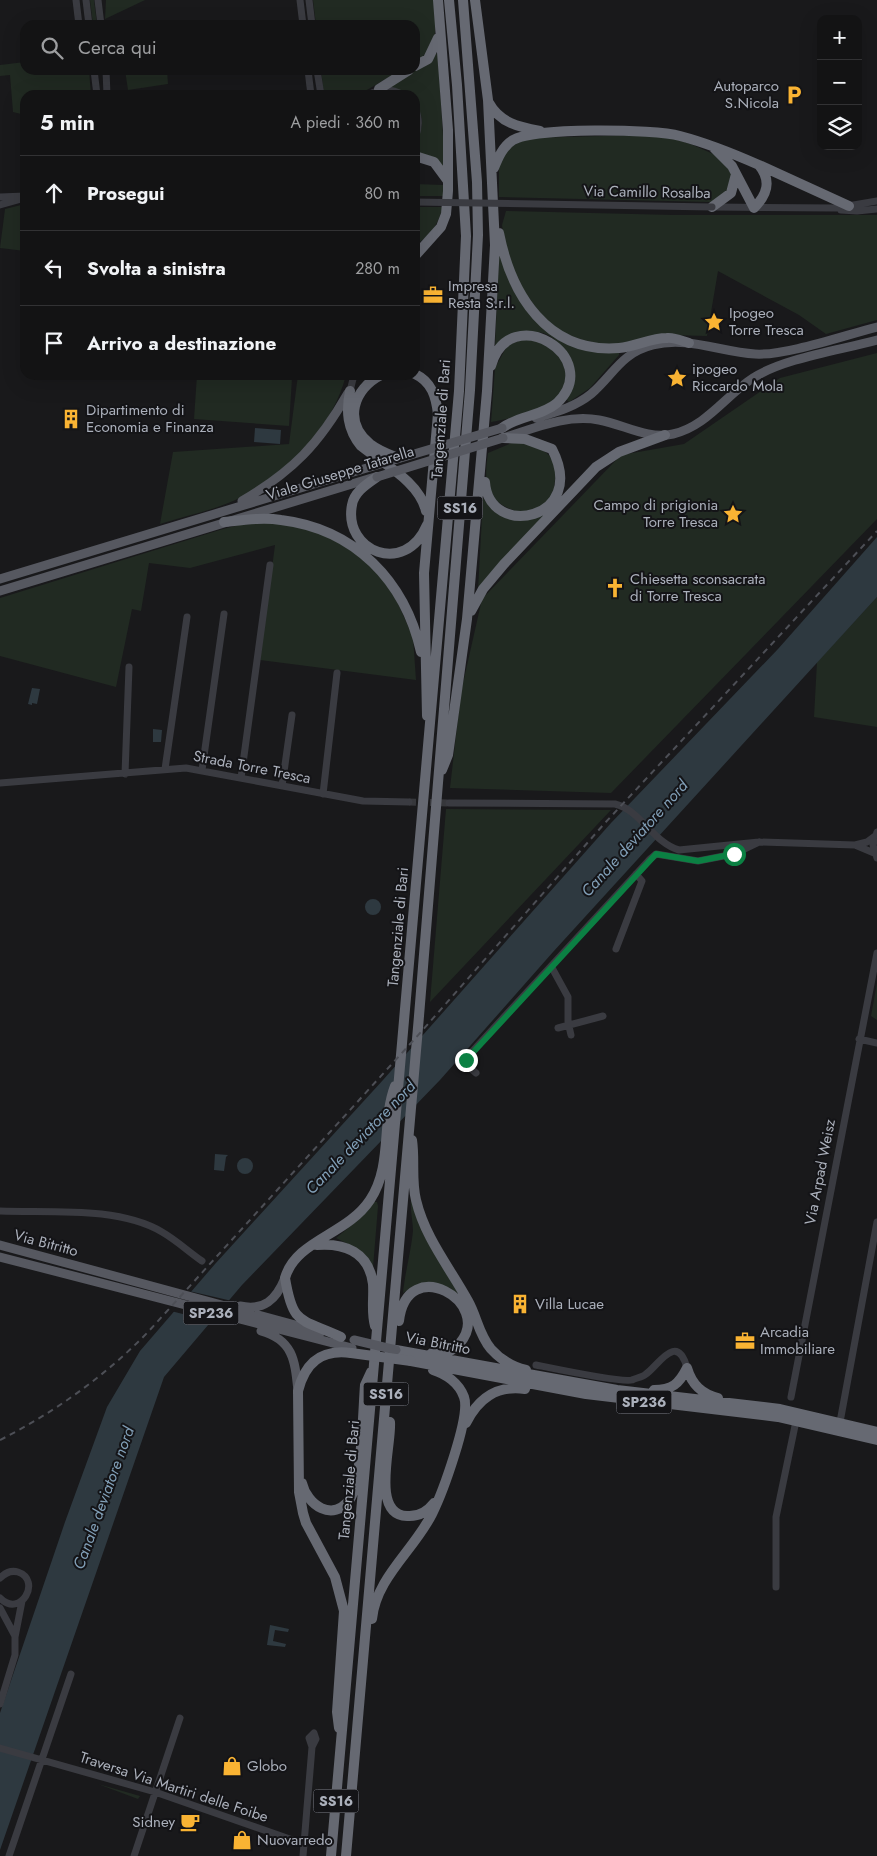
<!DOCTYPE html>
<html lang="it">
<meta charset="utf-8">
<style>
body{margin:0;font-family:Jost,sans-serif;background:#1c1c1d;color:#f1f3f6}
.controls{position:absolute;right:15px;top:15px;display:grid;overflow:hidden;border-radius:10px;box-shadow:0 5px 20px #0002}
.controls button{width:45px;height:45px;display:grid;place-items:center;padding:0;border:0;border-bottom:1px solid #323234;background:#131314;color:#f1f3f6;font:25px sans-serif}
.stop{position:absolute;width:15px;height:15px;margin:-11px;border:4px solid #0b8043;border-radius:50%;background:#fff}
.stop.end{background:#0b8043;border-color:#fff;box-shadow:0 1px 5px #0008}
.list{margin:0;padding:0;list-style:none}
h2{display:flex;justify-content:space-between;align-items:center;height:65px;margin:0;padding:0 20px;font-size:21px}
h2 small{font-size:16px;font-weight:400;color:#9d9ea0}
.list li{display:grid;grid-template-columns:32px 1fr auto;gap:15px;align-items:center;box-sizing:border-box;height:75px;padding:0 20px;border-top:1px solid #323234}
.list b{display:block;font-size:19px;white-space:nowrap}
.list em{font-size:16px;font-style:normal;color:#9d9ea0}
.icon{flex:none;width:28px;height:28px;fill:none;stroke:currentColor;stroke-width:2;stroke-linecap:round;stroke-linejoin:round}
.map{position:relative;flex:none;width:877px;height:1856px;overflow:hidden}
.search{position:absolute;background:#131314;box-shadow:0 5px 20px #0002;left:20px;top:20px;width:400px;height:55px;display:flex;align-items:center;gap:12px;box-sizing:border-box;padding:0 18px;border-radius:15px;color:#9d9ea0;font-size:19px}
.panel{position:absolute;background:#131314;box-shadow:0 5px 20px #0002;left:20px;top:90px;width:400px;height:290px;border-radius:15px}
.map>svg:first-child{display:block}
</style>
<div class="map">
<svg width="877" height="1856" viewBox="0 0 877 1856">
<rect width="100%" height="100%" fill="#19191b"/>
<path fill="#212a22" d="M90,0H94L97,25H93Z
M106,0H145L105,19Z
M313,0H434C435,26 441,47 415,62V25H316Z
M438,52L445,170L431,157L415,153C415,141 422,133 422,122C422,112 415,104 415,95L386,86L426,64Z
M25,62V70H89L91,95H25V115L13,112L10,75L0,76V65Z
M125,70H167L168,84L128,90Z
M321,70H402L358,95H324Z
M641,135L675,139L693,145L720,157L732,174L730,189L714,202H709L499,197V167L506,150L526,138Z
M415,184L443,185L444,196H415Z
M25,204V251L0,248L5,209Z
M415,207H443C438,223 431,238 415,244Z
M506,211L674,215H877V320L826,334L799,315L718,271L707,336L669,335L622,345L601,344L579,339L560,331L546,321L515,279L505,248L502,225Z
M499,254L512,288L523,304L548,330L619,352V355L590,388L569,402L565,398V351C534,310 520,349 495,347Z
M523,339C530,340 539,341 546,343C567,352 573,389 554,402C537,414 510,418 491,422L495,368L507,346Z
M877,353V519L611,793L450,788L461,692L482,599L621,455L684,444L780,378Z
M197,375L292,378L289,426L194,419Z
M298,375H346C333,426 290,472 243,496C218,510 187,515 160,524L173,452L289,444Z
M519,440C537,444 546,450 557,465L553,495C548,500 542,508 536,511C529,514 519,513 513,510C484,499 484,480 488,453Z
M483,498L488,504L533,519L547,513L478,590Z
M274,522L324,534L361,557L391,588L413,637L416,680L260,660L275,545L190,568L149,563L141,611L132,609L116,687L0,656V598L223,529L239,525Z
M877,597V727L814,717L817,662Z
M446,809L611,810L430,1002Z
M877,983V1020L871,1016Z
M411,1200L461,1295L413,1287L403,1293C405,1272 411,1252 413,1231C413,1221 410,1211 411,1200Z
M373,1202H377L378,1206L373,1268L348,1244L336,1238L353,1224Z
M98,1784L140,1796L138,1799Z"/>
<path fill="#2e3940" d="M255,428L281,430L280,444L254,442Z
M877,537V597L553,952L440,1080L242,1285L164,1377L0,1850V1713L65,1522L107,1407L140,1351L215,1264L383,1080L611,823L778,649Z
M32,688L40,689L37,704L32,703V705L28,704Z
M153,729L162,730L161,742H153Z
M365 907a8 8 0 1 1 16 0a8 8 0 1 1-16 0Z
M215,1154L228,1155L226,1157L224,1171L214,1170Z
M237 1166a8 8 0 1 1 16 0a8 8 0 1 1-16 0Z
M270,1625L289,1629L288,1632L275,1630L273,1641L286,1644L285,1647L267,1645Z"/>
<path fill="#19191b" d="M189,1291L232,1301L214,1322L171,1311Z"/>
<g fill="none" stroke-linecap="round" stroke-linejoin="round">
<path stroke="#36373b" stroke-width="7" stroke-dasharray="7 3.5" stroke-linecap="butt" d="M409,802L449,803"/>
<path stroke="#3a3b41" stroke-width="7" d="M76,0L79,25
M86,0L89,25
M98,0L101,25
M300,0L303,25
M309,0L312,25
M94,70L97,95
M106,70L107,95
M308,70L311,95
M317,70L321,95
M368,95C379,89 391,88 403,95
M415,107C419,118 420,127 415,138
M0,197L25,196
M0,205L25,198
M713,207L836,208L877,201
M841,210L857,211L877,209
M350,391L354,375
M165,769L187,617
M202,770L224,614
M125,774L129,667
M241,778L270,565
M0,783L186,768L363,801L409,802
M282,786L292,715
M323,794L337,673
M449,803L615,804C641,810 653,843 679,850L759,842L855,845L874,853
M877,832L873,845L877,858
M855,845L867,842L875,836
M616,949L642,881L636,874
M551,966L568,997V1022L571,1035
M558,1028L603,1016
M859,1039L877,1043
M476,1073L468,1066L466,1060L468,1056L649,860L656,854L698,861L734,854L759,842
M0,1211C49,1213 118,1206 162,1232C176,1240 189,1252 202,1261
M536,1365C551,1368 622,1383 632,1380C636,1378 643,1377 646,1374C658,1366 677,1331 687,1368
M791,1397L877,953
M840,1422L877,1222
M0,1578C5,1573 11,1570 18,1572C42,1580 21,1619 0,1598
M776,1587V1517L796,1421
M0,1608L15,1636
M0,1704L15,1655V1637L22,1601
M0,1748L155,1792L304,1844
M9,1856L71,1674
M134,1856L180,1718
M303,1856L312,1747L309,1738L314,1733L316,1739L312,1747"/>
<path stroke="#565860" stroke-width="9" d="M536,418C556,412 575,407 591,394C614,374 621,353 653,345C687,336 721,352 755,354C785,356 845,335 877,327
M506,437C535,428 567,414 599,420C623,424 647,440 673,434C707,426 725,396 753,378C784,358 841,350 877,340
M242,501C293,471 319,444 348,393
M0,579L360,470
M0,591L375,477
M0,1245L321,1332
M0,1257L352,1348
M240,1306C264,1311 276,1300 285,1278
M261,1331C294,1340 295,1362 298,1391"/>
<path stroke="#666972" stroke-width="10" d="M415,66L428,59L438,38
M379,89L409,70
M489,103C500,123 519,127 540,131
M415,156L434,162L448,181
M759,165L849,206
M494,168C498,158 503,146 513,140C534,127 654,129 680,136C707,143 734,154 759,165C772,181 767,195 754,208L732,166L714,148
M712,207L731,193L736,174
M499,233C511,294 547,354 619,348C635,347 650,338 667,338C674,337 682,341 689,343
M415,256L441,227L446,214L448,191V130L438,0
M491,366C509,299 605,357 557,403C542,416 518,416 502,428
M415,374C432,382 436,397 438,414L424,573L427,716
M381,375C353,389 343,422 370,444C379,451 388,454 398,458
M350,391C346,411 347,429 361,446C383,464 419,481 426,511
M377,477C367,484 354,492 352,505C343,551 405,577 427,525
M485,482C489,540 589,520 552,449L525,439L503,438
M224,522C243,520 263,517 281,520C355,529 405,581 421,652
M471,611L483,589L504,564L596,467L619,452L665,435
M442,770L448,755L467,619L487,391L495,245L488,100L475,0
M412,1140C415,1160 411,1180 416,1200C425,1238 450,1268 468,1301C477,1317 479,1335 491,1349C501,1360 512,1367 526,1370
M317,1245C345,1243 369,1252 373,1284C374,1299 371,1311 375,1326
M399,1321C407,1252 494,1303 460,1343C453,1352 442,1355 432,1353
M341,1337C300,1318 293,1326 285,1278C296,1240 347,1235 370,1200C393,1165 381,1123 395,1086
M396,1350L617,1390L780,1409L877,1432
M411,1361L586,1394L778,1417L877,1440
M687,1368C692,1385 702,1394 718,1398
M654,1390C672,1390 679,1384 687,1368
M390,1422C392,1444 370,1515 407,1516C419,1517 427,1512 434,1503
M466,1423C478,1399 496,1385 525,1389
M302,1483C307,1505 333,1523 350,1499C362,1481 363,1409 365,1385L371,1372
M372,1619C376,1578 414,1550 432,1514C442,1494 471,1416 464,1397C459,1383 446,1374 433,1370
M339,1728L337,1712L344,1611L335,1577L306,1523L303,1513L299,1492L298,1391C305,1363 321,1349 351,1353
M331,1856L459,391L466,236L457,85L449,0
M346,1856L419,1016L470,390L478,235L477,182L463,0"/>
<path stroke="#4d4f56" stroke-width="2" stroke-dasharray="6 5" stroke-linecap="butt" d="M0,1440C55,1412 105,1376 148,1332L421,1032L604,824L877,531"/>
<path stroke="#3a3b41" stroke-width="7" d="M415,202L712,207"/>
<path stroke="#565860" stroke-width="9" d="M360,470L502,428
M377,477L503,438
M354,1340L396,1350"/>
<path stroke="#666972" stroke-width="10" d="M351,1353L411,1361"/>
</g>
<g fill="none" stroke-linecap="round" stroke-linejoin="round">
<path stroke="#0b8043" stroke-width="6" d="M466,1060L656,854L698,861L734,854"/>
</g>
<defs>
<symbol id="parking-bare" viewBox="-9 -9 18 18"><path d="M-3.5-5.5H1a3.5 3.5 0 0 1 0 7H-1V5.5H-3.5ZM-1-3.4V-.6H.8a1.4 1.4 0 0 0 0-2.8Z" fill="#f9b333" stroke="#141417" stroke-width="2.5" paint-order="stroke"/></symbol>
<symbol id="office-bare" viewBox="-9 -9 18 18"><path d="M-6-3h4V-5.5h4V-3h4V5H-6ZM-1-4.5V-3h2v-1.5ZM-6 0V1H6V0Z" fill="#f9b333" stroke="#141417" stroke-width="2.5" paint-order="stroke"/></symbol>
<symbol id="sight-bare" viewBox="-9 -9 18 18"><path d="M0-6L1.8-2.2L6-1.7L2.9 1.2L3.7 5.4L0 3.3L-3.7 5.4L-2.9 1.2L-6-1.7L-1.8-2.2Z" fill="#f9b333" stroke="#141417" stroke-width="2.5" paint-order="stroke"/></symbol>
<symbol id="building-bare" viewBox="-9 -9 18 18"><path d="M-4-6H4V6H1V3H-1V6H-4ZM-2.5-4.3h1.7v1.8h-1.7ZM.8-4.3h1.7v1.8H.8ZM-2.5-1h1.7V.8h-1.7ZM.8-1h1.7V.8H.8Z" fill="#f9b333" stroke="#141417" stroke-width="2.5" paint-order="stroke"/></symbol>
<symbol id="church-bare" viewBox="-9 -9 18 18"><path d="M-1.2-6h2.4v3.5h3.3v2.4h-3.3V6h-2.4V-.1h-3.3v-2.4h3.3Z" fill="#f9b333" stroke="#141417" stroke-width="2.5" paint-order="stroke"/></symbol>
<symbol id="shop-bare" viewBox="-9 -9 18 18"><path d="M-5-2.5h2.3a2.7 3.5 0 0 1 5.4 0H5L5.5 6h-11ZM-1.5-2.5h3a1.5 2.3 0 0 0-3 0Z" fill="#f9b333" stroke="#141417" stroke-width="2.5" paint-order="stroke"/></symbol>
<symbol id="cafe-bare" viewBox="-9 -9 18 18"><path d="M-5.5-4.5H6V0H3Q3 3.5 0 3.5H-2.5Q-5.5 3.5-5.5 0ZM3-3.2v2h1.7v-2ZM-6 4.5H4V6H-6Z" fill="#f9b333" stroke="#141417" stroke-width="2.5" paint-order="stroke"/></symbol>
</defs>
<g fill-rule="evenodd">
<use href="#parking-bare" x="780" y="81" width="28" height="28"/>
<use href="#office-bare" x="419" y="281" width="28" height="28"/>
<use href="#sight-bare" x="700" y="308" width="28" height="28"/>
<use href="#sight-bare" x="663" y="364" width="28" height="28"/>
<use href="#building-bare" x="57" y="405" width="28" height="28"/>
<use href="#sight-bare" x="719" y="500" width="28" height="28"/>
<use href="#church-bare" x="601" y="574" width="28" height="28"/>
<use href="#building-bare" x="506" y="1290" width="28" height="28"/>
<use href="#office-bare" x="731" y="1327" width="28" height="28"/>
<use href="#shop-bare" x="218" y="1752" width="28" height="28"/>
<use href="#cafe-bare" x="176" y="1808" width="28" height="28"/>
<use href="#shop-bare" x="228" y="1826" width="28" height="28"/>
</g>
<g text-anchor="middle" stroke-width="4" stroke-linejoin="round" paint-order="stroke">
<g fill="#141417" stroke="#7e818a" stroke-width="1">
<rect x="437.5" y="496.5" width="45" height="23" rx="4"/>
<rect x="183.5" y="1301.5" width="55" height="23" rx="4"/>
<rect x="363.5" y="1382.5" width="45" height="23" rx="4"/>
<rect x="616.5" y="1390.5" width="55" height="23" rx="4"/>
<rect x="313.5" y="1789.5" width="45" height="23" rx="4"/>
</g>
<g font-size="14" font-weight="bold" fill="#abb0bb">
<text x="460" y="513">SS16</text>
<text x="211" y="1318">SP236</text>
<text x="386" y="1399">SS16</text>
<text x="644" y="1407">SP236</text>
<text x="336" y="1806">SS16</text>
</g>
<g font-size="15" fill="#abb0bb" stroke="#141417" text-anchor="start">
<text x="779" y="91" text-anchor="end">Autoparco<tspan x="779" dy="17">S.Nicola</tspan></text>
<text x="448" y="291">Impresa<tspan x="448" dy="17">Resta S.r.l.</tspan></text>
<text x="729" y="318">Ipogeo<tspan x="729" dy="17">Torre Tresca</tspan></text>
<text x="692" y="374">ipogeo<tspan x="692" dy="17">Riccardo Mola</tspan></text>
<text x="86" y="415">Dipartimento di<tspan x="86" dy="17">Economia e Finanza</tspan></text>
<text x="718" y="510" text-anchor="end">Campo di prigionia<tspan x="718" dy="17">Torre Tresca</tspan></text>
<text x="630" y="584">Chiesetta sconsacrata<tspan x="630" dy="17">di Torre Tresca</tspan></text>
<text x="535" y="1309">Villa Lucae</text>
<text x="760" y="1337">Arcadia<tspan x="760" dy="17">Immobiliare</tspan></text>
<text x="247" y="1771">Globo</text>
<text x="175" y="1827" text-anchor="end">Sidney</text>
<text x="257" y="1845">Nuovarredo</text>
</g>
<g font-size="15" fill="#abb0bb" stroke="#141417">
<text transform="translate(647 192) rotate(1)" y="5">Via Camillo Rosalba</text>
<text transform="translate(441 419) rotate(-86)" y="5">Tangenziale di Bari</text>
<text transform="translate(340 473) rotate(-17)" y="5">Viale Giuseppe Tatarella</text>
<text transform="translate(252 767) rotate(11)" y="5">Strada Torre Tresca</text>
<text transform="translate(398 927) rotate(-85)" y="5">Tangenziale di Bari</text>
<text transform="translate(820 1172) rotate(-79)" y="5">Via Arpad Weisz</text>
<text transform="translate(46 1243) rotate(15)" y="5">Via Bitritto</text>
<text transform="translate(438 1343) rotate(11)" y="5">Via Bitritto</text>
<text transform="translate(349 1480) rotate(-85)" y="5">Tangenziale di Bari</text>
<text transform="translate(174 1787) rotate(18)" y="5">Traversa Via Martiri delle Foibe</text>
</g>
<g font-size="16" font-style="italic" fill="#819fb7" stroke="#141417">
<text transform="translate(634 838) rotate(-48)" y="6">Canale deviatore nord</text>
<text transform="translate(360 1137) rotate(-46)" y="6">Canale deviatore nord</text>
<text transform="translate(103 1498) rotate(-70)" y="6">Canale deviatore nord</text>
</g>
</g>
</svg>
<div class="controls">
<button>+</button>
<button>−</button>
<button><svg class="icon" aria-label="layers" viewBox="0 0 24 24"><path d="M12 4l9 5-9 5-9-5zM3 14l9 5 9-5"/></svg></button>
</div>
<div class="stop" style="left:734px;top:854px"></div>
<div class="stop end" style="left:466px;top:1060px"></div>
<div class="search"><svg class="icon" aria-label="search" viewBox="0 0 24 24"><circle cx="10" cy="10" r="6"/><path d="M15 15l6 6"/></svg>Cerca qui</div>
<section class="panel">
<h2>5 min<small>A piedi · 360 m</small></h2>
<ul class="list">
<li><svg class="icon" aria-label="ahead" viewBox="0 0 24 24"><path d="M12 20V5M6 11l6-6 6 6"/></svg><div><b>Prosegui</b></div><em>80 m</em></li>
<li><svg class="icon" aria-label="left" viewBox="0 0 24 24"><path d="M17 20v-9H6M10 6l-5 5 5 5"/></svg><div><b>Svolta a sinistra</b></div><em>280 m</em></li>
<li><svg class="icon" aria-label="arrive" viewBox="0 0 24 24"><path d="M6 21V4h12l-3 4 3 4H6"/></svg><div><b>Arrivo a destinazione</b></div></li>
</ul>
</section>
</div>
